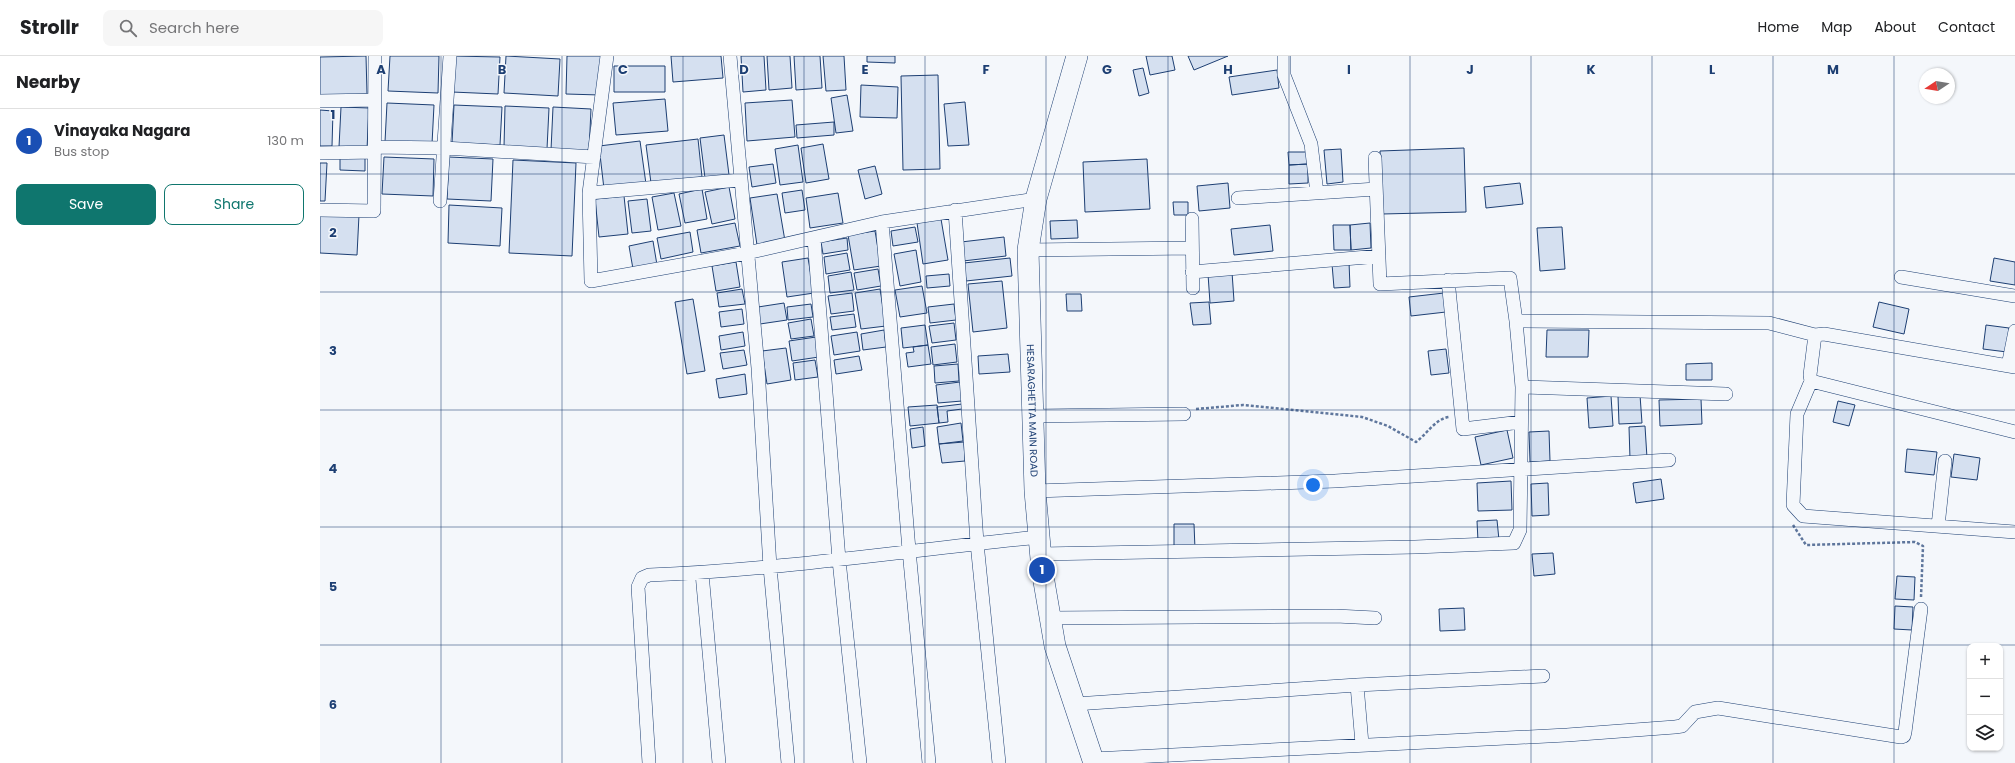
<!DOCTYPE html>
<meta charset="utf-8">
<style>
body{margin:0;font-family:Poppins,sans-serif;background:#f6f6f6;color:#202124}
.controls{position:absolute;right:12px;bottom:12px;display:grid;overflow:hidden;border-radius:8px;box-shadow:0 1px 3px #0004}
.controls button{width:36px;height:36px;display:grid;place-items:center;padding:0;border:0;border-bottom:1px solid #e0e0e0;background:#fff;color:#202124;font:20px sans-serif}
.compass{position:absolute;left:1599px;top:12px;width:36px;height:36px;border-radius:50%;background:#fff;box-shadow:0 1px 3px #0004;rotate:258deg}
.you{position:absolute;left:993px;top:429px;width:14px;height:14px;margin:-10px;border:3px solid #fff;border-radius:50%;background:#1a73e8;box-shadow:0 0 0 6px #1a73e833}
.badge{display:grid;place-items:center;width:26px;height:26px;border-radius:50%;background:#0f766e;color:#fff;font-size:13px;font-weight:700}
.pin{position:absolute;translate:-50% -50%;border:2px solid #fff;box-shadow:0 1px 4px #0006}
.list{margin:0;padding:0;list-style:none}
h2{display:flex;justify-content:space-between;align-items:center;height:52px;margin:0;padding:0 16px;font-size:17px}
h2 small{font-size:13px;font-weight:400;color:#757577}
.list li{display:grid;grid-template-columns:26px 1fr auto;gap:12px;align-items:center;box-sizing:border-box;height:64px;padding:0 16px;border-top:1px solid #e0e0e0}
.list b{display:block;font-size:15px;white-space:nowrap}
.list p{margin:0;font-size:13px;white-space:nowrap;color:#757577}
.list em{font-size:13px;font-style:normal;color:#757577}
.actions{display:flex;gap:8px;padding:12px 16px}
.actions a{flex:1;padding:9px 0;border:1px solid #0f766e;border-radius:8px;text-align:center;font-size:14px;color:#0f766e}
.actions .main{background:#0f766e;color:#fff}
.icon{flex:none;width:22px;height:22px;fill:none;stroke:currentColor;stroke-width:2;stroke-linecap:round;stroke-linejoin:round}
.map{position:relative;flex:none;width:1695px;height:707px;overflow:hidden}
header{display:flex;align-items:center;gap:24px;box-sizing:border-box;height:56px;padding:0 20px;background:#fff;border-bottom:1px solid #e0e0e0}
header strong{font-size:19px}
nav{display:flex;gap:22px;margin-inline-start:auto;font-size:14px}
.search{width:280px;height:36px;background:#f6f6f6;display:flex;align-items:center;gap:10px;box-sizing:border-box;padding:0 14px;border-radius:8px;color:#757577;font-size:15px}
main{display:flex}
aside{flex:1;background:#fff}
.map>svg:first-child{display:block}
</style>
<header>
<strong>Strollr</strong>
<div class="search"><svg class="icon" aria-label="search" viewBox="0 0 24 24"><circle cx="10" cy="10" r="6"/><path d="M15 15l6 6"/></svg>Search here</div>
<nav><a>Home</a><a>Map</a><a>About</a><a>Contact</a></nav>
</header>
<main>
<aside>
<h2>Nearby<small></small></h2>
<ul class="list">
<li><span class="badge" style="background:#1a4fb4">1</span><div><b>Vinayaka Nagara</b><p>Bus stop</p></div><em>130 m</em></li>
</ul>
<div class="actions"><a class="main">Save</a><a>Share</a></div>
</aside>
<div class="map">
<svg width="1695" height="707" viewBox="0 0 1695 707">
<rect width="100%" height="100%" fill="#f4f7fb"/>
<path fill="#d5e0f0" stroke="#1d3f73" d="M46,0L47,38L0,40V1Z
M70,0H119L118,37L68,35Z
M133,0L180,1L178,38L132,36Z
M186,0L240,3L238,40L184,37Z
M247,0H282L280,39L246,38Z
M351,0H401L403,22L353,26Z
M421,0H444L446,34L423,36Z
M447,0H470L472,32L449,34Z
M474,0H500L502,32L476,34Z
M503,0H524L526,34L506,35Z
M547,0H575V7L547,6Z
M826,0H852L855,14L830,19Z
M868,0H908L874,14Z
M294,10H345V36H294Z
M823,12L829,37L819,40L813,14Z
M957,14L959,32L912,39L909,21Z
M618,19L620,113L583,114L581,20Z
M541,29L578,31L577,62L540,61Z
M527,39L533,75L516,77L511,42Z
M345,43L348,75L296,79L293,47Z
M472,44L475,81L427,85L425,47Z
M645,46L649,89L628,90L624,48Z
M67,47L114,49L112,88L65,86Z
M134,49L182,51L180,89L132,87Z
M185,50L229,52L227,93L184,91Z
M21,51L49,52L47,93L19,91Z
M233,51L271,53L269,96L231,94Z
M0,54L13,55L12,90H0Z
M514,66V79L477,82L476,69Z
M404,79L409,119L385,122L380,82Z
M378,83L382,121L331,127L326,89Z
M320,85L326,128L284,133L279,90Z
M503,88L509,123L486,127L481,92Z
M478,89L483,126L460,129L455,93Z
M1144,92L1146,156L1062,158L1060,95Z
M1021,93L1023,126L1007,128L1004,94Z
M968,96H987L988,108L969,109Z
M20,99L45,100V115L20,114Z
M64,101L114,103L113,140L62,138Z
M129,101L173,103L171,145L127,143Z
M827,103L830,153L765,156L763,106Z
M193,104L256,107L252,200L189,197Z
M0,107H7L5,145H0Z
M453,108L456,127L432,131L429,111Z
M988,108V127L969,128V109Z
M555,110L562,138L545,143L538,114Z
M908,127L910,152L879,155L877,130Z
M1200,127L1203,148L1166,152L1164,131Z
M409,131L415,163L392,168L385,136Z
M382,133L387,163L365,167L359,138Z
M482,134L485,154L465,157L462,137Z
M354,137L361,170L338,174L332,141Z
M518,137L523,167L490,172L486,142Z
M457,138L465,185L437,189L430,142Z
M304,140L308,178L279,181L275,143Z
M327,143L331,175L312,177L308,145Z
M853,146H868V159H854Z
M129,149L182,152L180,190L128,187Z
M0,158L39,159L37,199L0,197Z
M621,163L628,204L603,208L597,167Z
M757,164L758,182L731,183L730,165Z
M415,167L420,190L381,197L377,174Z
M1050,167L1051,192L1031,194L1030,169Z
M950,169L953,195L914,199L911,173Z
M1013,169H1030L1031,194H1014Z
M595,171L598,186L573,190L571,175Z
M1242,171L1245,213L1220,215L1217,172Z
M555,175L561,210L534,214L528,179Z
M370,176L373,196L341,203L337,182Z
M684,181L686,200L643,205L641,186Z
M527,182L528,194L503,198L501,186Z
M333,185L337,209L313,213L309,190Z
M596,194L601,226L580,230L574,198Z
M527,197L530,214L506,218L504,201Z
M488,202L494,237L467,241L462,206Z
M690,202L692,220L646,225L644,207Z
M1674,202L1695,206V229L1670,225Z
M416,206L420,231L396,235L392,210Z
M1029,206L1030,231L1014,232L1012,208Z
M558,213L561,230L537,234L534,217Z
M531,216L534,234L510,237L508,220Z
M912,216L914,245L890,247L888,218Z
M629,218L630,230L607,232L606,220Z
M682,225L687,272L653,276L648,228Z
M602,230L607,257L580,261L575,234Z
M422,233L425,248L399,251L397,237Z
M560,233L566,270L541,273L535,237Z
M532,237L534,255L511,258L508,240Z
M1124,237L1126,256L1091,260L1089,241Z
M746,238H761L762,255H747Z
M373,243L385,315L367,318L355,246Z
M889,246L891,268L873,269L870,247Z
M1559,246L1589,253L1584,278L1553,271Z
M464,247L467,264L440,268L438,251Z
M491,248L493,261L468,264L467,251Z
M634,248L636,264L610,267L608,251Z
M422,253L424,268L401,271L399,256Z
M534,258L536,271L512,274L510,261Z
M491,263L494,280L471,283L468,267Z
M634,267L636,284L612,287L609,270Z
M605,269L608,289L583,292L581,272Z
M1666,269L1689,272L1687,296L1663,293Z
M564,274L566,291L543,294L541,278Z
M1227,274H1269L1268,301H1226Z
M423,276L425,290L401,294L399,280Z
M537,276L540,295L514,299L511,280Z
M496,281L499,301L472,305L469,285Z
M635,288L637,306L613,309L611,291Z
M608,289L611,308L588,311L586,297L594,296L593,291Z
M466,292L471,324L447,328L442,295Z
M1126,293L1129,317L1111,319L1108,295Z
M424,294L427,309L403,313L400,297Z
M688,298L690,316L659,318L658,300Z
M539,300L542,314L516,318L514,304Z
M495,304L498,321L475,324L473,307Z
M1392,307V324H1366V308Z
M638,308L639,325L615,327L614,310Z
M425,318L427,338L399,342L396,323Z
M640,326L642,345L618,347L616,329Z
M1320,339L1322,367L1299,368L1298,340Z
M1291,340L1293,370L1269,372L1267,342Z
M1381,343L1382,368L1340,370L1339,344Z
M1518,345L1535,349L1529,370L1513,366Z
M642,348V353L627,355L628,366L619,367L617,351Z
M617,349L619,367L590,370L588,351Z
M641,367L643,385L619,388L617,371Z
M1325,370L1327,402L1310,403L1309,371Z
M603,371L605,390L592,392L590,373Z
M1187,374L1193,402L1161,409L1155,381Z
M1229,375L1230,405L1210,406L1209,376Z
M644,386L645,405L622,407L619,388Z
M1587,393L1617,396L1614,419L1585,416Z
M1634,398L1660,402L1657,424L1631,421Z
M1341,423L1344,443L1316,447L1313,427Z
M1191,425L1192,454L1158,455L1157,427Z
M1228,427L1229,459L1212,460L1211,428Z
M1177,464L1179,484L1158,485L1157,465Z
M854,468H874L875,493H854Z
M1233,497L1235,518L1214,520L1212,498Z
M1577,520L1595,521L1594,544L1575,543Z
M1575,550L1593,551L1592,574L1574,573Z
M1144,552L1145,574L1120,575L1119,553Z"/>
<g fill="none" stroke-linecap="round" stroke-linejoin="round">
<defs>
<path id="street" d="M287,0L269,137L271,225L427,197L562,166L716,143
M410,0L438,312L450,511L468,707
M964,0V19L991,88L997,137
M0,45L54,44
M54,91L124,92L274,101
M0,97L54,96
M269,137L420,124
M918,142L1056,133
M120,145L130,0
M0,154L54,155L55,0
M635,154L657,487L679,707
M872,163L873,232
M562,166L589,494L609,707
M494,182L519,504L540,707
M708,194L872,192
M872,216L1059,200
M1581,221L1695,240
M1128,224L1143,373L1201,366
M1196,265L1449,267L1495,279L1490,319L1491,325L1695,376
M1495,279L1504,278L1695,311
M1688,310L1695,275
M1491,325L1477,358L1473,449L1483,460L1695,476
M1202,331L1406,338
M712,360L864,358
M715,435L1015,425L1349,404
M1618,470L1625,405
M720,498L1095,491L1194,487L1200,474L1202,331L1196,265L1190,222L1060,228L1055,102
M382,517L399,707
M729,562L1016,560L1055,562
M1037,629L1042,688
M755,648L1037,629L1223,620
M773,703L1247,679L1355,671L1362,670L1375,656L1398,652L1581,681L1584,680L1585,676L1601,553
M329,707L318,531L322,522L329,519C460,514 589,494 719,481"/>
<g id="primary">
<path id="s1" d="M757,0L716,143L708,194L715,435L722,514L735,590L774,707"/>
</g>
</defs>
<use href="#street" stroke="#1d3f73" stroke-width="14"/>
<use href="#primary" stroke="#1d3f73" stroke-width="22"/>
<path stroke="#5e769c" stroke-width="2.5" stroke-dasharray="3 2" stroke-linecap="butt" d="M876,353L923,349L1042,361L1068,370L1096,386C1107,378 1115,363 1129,361
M1473,469L1486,489L1595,486L1603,490L1601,541"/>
<use href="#street" stroke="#f4f7fb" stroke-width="13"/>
<use href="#primary" stroke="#f4f7fb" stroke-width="21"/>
</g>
<path fill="none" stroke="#1d3f73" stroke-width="1" stroke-opacity="0.55" d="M121,0V707M242,0V707M363,0V707M484,0V707M605,0V707M726,0V707M848,0V707M969,0V707M1090,0V707M1211,0V707M1332,0V707M1453,0V707M1574,0V707M0,118H1695M0,236H1695M0,354H1695M0,471H1695M0,589H1695"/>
<g text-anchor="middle" stroke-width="3" stroke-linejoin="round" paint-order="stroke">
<g font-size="10" fill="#1d3f73" stroke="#f4f7fb">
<text dy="4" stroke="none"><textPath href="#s1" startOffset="361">HESARAGHETTA MAIN ROAD</textPath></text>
</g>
</g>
<g font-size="13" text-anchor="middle" font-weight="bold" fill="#1d3f73" stroke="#f4f7fb" stroke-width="3" stroke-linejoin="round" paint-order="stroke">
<text x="61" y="18">A</text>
<text x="182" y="18">B</text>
<text x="303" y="18">C</text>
<text x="424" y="18">D</text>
<text x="545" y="18">E</text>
<text x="666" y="18">F</text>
<text x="787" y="18">G</text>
<text x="908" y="18">H</text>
<text x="1029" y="18">I</text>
<text x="1150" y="18">J</text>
<text x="1271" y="18">K</text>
<text x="1392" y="18">L</text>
<text x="1513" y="18">M</text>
<text x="13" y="63">1</text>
<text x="13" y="181">2</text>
<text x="13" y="299">3</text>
<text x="13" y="417">4</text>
<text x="13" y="535">5</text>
<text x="13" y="653">6</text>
</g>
</svg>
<div class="controls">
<button>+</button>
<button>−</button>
<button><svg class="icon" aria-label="layers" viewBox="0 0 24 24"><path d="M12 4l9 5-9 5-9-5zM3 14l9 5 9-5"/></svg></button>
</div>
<svg class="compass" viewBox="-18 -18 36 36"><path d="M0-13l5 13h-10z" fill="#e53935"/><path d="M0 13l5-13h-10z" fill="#757577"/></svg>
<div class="you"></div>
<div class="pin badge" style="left:722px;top:514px;background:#1a4fb4">1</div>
</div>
</main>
